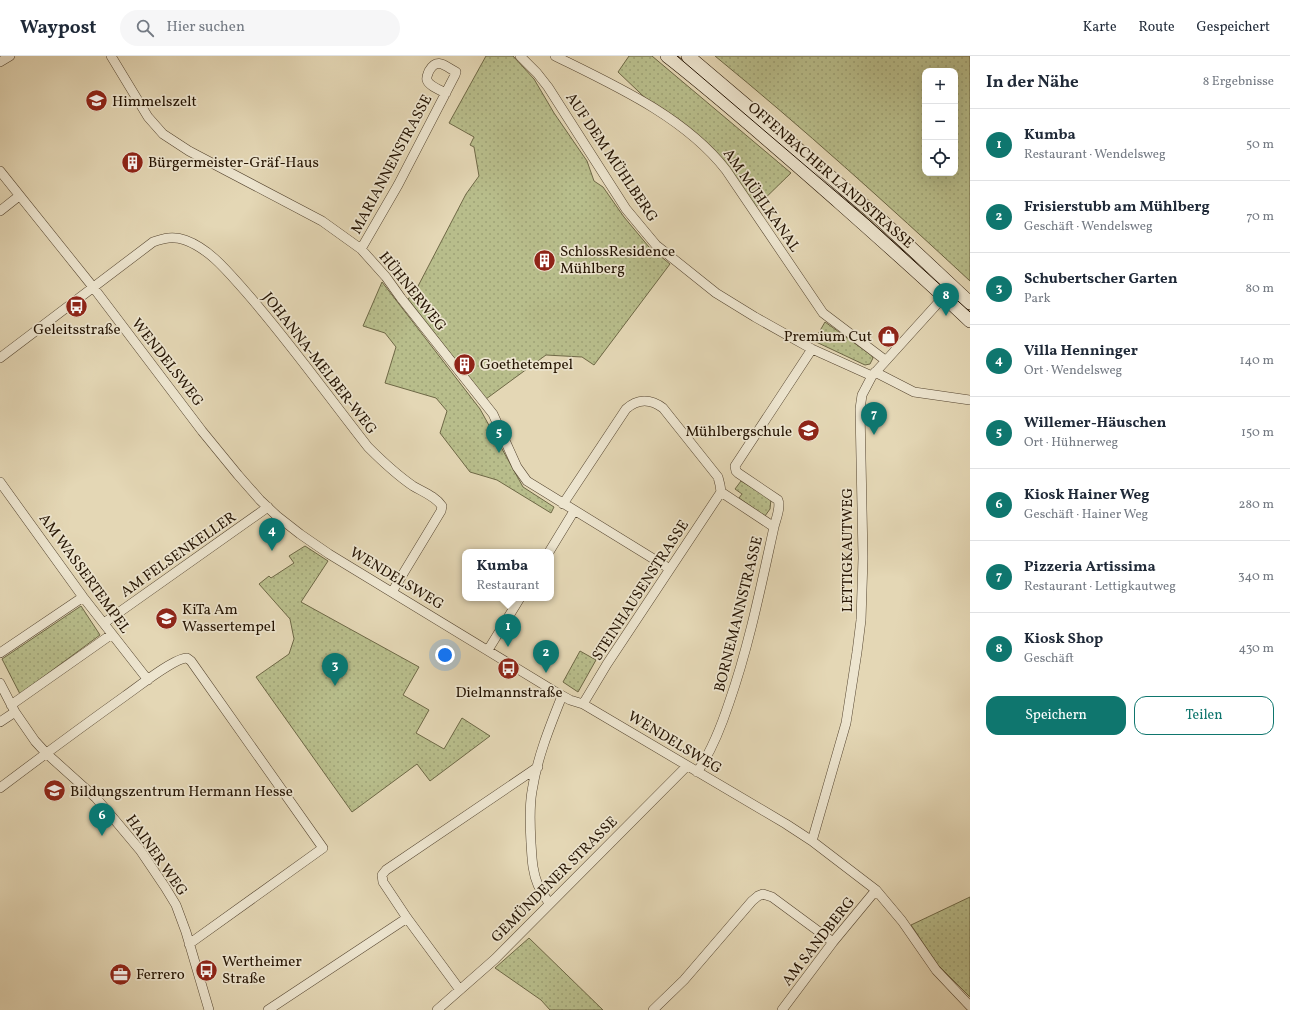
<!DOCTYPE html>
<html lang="de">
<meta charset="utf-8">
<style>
body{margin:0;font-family:Vollkorn,serif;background:#f6f6f7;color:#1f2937}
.controls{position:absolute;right:12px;top:12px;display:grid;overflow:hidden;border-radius:8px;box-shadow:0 4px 16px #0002}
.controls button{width:36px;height:36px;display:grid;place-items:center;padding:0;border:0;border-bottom:1px solid #e0e1e3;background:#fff;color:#1f2937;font:20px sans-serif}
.you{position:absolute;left:445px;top:599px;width:14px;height:14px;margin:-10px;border:3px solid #fff;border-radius:50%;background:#1a73e8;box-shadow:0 0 0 6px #1a73e833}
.badge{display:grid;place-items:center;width:26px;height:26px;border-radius:50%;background:#0f766e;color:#fff;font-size:13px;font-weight:700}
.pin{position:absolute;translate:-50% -33px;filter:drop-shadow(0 1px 2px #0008)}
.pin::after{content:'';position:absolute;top:21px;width:14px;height:12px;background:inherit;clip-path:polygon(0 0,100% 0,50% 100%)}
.popup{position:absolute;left:462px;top:493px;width:92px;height:52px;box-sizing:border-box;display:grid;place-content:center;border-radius:8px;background:#fff;filter:drop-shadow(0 1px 3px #0005);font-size:13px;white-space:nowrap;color:#747a83}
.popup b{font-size:15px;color:#1f2937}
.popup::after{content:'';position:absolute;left:50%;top:100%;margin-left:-8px;border:8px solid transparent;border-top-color:#fff}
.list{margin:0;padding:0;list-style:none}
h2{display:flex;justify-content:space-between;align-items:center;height:52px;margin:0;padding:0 16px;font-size:17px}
h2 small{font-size:13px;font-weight:400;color:#747a83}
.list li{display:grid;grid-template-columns:26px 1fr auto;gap:12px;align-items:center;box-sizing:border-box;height:72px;padding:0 16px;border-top:1px solid #e0e1e3}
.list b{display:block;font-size:15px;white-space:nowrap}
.list p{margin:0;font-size:13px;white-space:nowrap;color:#747a83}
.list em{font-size:13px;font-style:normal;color:#747a83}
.actions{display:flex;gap:8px;padding:12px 16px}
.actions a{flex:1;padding:9px 0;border:1px solid #0f766e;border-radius:12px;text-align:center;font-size:14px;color:#0f766e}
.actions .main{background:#0f766e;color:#fff}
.icon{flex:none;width:22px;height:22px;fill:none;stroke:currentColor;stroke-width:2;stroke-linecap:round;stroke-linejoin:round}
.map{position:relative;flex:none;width:970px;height:954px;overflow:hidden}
header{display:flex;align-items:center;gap:24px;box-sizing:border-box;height:56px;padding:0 20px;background:#fff;border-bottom:1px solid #e0e1e3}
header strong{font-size:19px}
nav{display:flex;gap:22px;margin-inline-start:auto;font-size:14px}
.search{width:280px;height:36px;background:#f6f6f7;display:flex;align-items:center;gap:10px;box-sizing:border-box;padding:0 14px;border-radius:22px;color:#747a83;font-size:15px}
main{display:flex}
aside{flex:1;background:#fff}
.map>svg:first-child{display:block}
</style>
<header>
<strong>Waypost</strong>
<div class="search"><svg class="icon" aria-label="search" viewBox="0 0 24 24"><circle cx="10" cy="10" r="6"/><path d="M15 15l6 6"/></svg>Hier suchen</div>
<nav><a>Karte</a><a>Route</a><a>Gespeichert</a></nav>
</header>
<main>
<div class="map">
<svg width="970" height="954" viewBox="0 0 970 954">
<defs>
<pattern id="park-dots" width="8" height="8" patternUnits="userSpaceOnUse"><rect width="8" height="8" fill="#b8bd8b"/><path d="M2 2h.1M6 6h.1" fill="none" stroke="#9ea276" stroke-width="1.8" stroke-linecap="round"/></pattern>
</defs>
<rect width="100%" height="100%" fill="#e4d7b5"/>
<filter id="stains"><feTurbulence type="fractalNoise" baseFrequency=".005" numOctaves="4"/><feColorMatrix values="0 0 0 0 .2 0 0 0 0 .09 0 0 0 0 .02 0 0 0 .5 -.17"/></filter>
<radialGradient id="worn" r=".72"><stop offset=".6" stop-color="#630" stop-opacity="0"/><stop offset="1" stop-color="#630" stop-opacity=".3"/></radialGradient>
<path fill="url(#park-dots)" stroke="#6e6846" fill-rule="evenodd" d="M486,0H513L534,23L554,57L587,105L594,125L603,131L624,161L649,191L670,208L594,309L582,301L546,299L486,343L408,243L416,234L466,138L479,120L474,91L470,89L474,81L449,67Z
M629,0H652L791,117L754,153L716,101L659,55L618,16Z
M715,0H970V225C887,148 803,72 715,0ZM925,15H955V117H925Z
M382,226L480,353L523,431L554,451L551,457L497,424L470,416L440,377L447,355L436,342L385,327L396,291L385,277L363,270Z
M825,266L871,299L873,302L870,308L865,309L814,285Z
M741,425L771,443L770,453L765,460L739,442L742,438L735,433Z
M305,490L328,505L301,546L419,611L403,639L429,654L416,677L444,693L462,662L490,680L430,725L417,708L352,756L256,621L289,598L294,583L290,563L259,528L269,520L271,522L294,507L289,500Z
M81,550L100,579L20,638L2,603Z
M580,595L596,604L578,636L563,626Z
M970,841V941L938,909L911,869Z
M529,882L603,954H550L541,944L495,912Z"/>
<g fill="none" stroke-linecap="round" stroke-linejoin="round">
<defs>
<path id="street" d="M111,0L148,61L163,78L189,95L322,165L361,193L386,221L401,242L493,358L517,411L527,425L670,513
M520,0L537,17L548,31L626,153L656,189L716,237L755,261L812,293L872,320
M555,0C614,29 685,61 726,114L823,257L885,304
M0,6L10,0
M0,115L93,231L202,375L238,419L260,444L277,460L300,478L329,498L554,635L570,644L583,648L786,768L812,785L876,834L902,865L936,914L970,950
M0,155L19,140
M361,193L398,129L455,19L456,16C445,10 437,1 429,15C428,18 426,21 427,24C429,30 440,34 446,37
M0,302L153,186C164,182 173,180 185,184C210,193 228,216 245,235C289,285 327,339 368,391C382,405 397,419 413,430C423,436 435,440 442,450L441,455L392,536
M875,316L914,336L970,344
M0,426L83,541L148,624
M563,448L626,353C637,343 650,342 663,352L718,421L720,429L721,436
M774,471C776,463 781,451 778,444L738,417L736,415L735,410L812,293
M549,496L574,455
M104,567L268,451
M488,594L520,542
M0,597L83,541
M0,627L15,656L35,685L46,697L96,742L114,763L140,794L165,831L176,849L186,876L209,954
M583,648L607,608L721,436
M11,649L112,578
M0,666L15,656
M697,716C712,695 721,671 729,647C749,590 761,530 774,471L721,436
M0,732C41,701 83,670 125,640C138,631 174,602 187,602L191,605L323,792L189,888
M812,785L846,667L857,596L861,564L863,502L860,353L862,339L872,320L948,236
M549,847C545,841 541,835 538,829C532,815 532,801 531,787C530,770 529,752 532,735C537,702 550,670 562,640
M460,934L407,862L383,826L382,819L386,814L538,711
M268,954L407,862
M437,954L495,903L687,710
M653,954L684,924L752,845L758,840L763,838L772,841L833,886
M782,954L833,886L876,834"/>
<path id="secondary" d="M667,0C727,47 783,97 840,147C884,186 928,225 970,265
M688,0L878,161L970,247"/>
</defs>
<use href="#street" stroke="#54442f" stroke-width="10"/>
<use href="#secondary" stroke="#241302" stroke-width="14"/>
<use href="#street" stroke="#ede5cf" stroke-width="9"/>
<use href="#secondary" stroke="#ede5cf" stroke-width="13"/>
<path stroke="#241302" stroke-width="1" d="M677,0L869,164L970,256"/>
</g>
<defs>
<symbol id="school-disc" viewBox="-11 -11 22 22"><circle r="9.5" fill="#8f2418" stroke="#ede5cf"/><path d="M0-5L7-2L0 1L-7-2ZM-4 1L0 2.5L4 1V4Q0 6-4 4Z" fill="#fff"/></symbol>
<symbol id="building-disc" viewBox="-11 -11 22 22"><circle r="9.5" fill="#8f2418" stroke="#ede5cf"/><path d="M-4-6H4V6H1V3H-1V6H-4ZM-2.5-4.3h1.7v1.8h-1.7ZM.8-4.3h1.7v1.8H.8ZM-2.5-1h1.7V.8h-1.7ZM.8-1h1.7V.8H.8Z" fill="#fff"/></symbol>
<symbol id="bus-disc" viewBox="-11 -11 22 22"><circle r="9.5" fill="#8f2418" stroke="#ede5cf"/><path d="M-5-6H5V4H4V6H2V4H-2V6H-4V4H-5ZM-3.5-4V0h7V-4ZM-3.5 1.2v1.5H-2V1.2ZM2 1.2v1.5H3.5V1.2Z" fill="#fff"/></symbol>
<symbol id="shop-disc" viewBox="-11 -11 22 22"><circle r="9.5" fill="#8f2418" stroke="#ede5cf"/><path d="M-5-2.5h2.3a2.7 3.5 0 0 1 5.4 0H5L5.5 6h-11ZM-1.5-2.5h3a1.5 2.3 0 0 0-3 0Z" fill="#fff"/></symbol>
<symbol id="office-disc" viewBox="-11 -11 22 22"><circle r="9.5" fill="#8f2418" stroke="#ede5cf"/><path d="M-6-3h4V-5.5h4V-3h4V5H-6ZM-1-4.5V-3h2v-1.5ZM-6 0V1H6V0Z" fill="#fff"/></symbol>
</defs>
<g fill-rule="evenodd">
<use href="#school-disc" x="84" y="32" width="25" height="25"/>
<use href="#building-disc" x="120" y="94" width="25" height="25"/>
<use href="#building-disc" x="532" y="192" width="25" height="25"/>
<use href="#bus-disc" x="64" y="238" width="25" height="25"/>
<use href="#shop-disc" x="876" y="268" width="25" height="25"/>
<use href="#building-disc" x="452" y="296" width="25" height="25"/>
<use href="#school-disc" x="796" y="362" width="25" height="25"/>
<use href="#school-disc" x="154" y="550" width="25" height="25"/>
<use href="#bus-disc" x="496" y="600" width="25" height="25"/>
<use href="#school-disc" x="42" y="722" width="25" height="25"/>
<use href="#bus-disc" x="194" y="902" width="25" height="25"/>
<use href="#office-disc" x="108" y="906" width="25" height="25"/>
</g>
<g text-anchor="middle" stroke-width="3.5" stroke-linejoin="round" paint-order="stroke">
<g font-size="15" fill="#241302" stroke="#ede5cf" text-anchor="start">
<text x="112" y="50">Himmelszelt</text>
<text x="148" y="111">Bürgermeister-Gräf-Haus</text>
<text x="560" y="200">SchlossResidence<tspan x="560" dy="17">Mühlberg</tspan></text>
<text x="77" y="278" text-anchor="middle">Geleitsstraße</text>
<text x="872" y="285" text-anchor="end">Premium Cut</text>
<text x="480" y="313">Goethetempel</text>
<text x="792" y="380" text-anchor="end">Mühlbergschule</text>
<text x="182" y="558">KiTa Am<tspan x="182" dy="17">Wassertempel</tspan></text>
<text x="509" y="641" text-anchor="middle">Dielmannstraße</text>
<text x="70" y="740">Bildungszentrum Hermann Hesse</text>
<text x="222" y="910">Wertheimer<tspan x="222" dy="17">Straße</tspan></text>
<text x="136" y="923">Ferrero</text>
</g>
<g font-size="15" fill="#241302" stroke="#ede5cf">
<text transform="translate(612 101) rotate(56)" y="5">AUF DEM MÜHLBERG</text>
<text transform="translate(391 108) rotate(-62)" y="5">MARIANNENSTRASSE</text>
<text transform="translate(831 119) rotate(41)" y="5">OFFENBACHER LANDSTRASSE</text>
<text transform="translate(762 144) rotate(55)" y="5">AM MÜHLKANAL</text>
<text transform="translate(413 235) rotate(51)" y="5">HÜHNERWEG</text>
<text transform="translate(168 306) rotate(52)" y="5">WENDELSWEG</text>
<text transform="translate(320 307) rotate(52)" y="5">JOHANNA-MELBER-WEG</text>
<text transform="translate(847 494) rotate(-90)" y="5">LETTIGKAUTWEG</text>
<text transform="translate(178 498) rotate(-35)" y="5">AM FELSENKELLER</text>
<text transform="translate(85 517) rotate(54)" y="5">AM WASSERTEMPEL</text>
<text transform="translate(397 522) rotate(31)" y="5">WENDELSWEG</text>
<text transform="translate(640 534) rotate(-57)" y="5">STEINHAUSENSTRASSE</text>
<text transform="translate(738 558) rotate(-76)" y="5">BORNEMANNSTRASSE</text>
<text transform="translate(675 686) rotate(31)" y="5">WENDELSWEG</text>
<text transform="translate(157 799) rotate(55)" y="5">HAINER WEG</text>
<text transform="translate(554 823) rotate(-45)" y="5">GEMÜNDENER STRASSE</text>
<text transform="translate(818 885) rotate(-52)" y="5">AM SANDBERG</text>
</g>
</g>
<rect width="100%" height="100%" filter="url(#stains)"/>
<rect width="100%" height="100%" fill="url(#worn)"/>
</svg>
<div class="controls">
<button>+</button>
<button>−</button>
<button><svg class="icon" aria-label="locate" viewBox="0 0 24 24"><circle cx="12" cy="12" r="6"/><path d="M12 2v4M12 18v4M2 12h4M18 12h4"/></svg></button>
</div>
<div class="you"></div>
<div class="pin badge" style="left:508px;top:591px">1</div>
<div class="popup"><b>Kumba</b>Restaurant</div>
<div class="pin badge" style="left:546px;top:617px">2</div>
<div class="pin badge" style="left:335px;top:630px">3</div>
<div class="pin badge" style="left:272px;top:495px">4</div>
<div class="pin badge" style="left:499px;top:397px">5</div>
<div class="pin badge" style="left:102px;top:780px">6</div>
<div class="pin badge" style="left:874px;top:379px">7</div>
<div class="pin badge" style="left:946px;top:260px">8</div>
</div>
<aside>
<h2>In der Nähe<small>8 Ergebnisse</small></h2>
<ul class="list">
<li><span class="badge">1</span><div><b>Kumba</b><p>Restaurant · Wendelsweg</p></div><em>50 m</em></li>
<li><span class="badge">2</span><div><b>Frisierstubb am Mühlberg</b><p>Geschäft · Wendelsweg</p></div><em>70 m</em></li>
<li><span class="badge">3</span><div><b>Schubertscher Garten</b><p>Park</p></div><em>80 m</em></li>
<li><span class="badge">4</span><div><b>Villa Henninger</b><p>Ort · Wendelsweg</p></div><em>140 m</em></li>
<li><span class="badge">5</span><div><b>Willemer-Häuschen</b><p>Ort · Hühnerweg</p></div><em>150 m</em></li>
<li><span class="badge">6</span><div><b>Kiosk Hainer Weg</b><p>Geschäft · Hainer Weg</p></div><em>280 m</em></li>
<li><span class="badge">7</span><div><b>Pizzeria Artissima</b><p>Restaurant · Lettigkautweg</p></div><em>340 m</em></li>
<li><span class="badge">8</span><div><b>Kiosk Shop</b><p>Geschäft</p></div><em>430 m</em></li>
</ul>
<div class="actions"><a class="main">Speichern</a><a>Teilen</a></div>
</aside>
</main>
